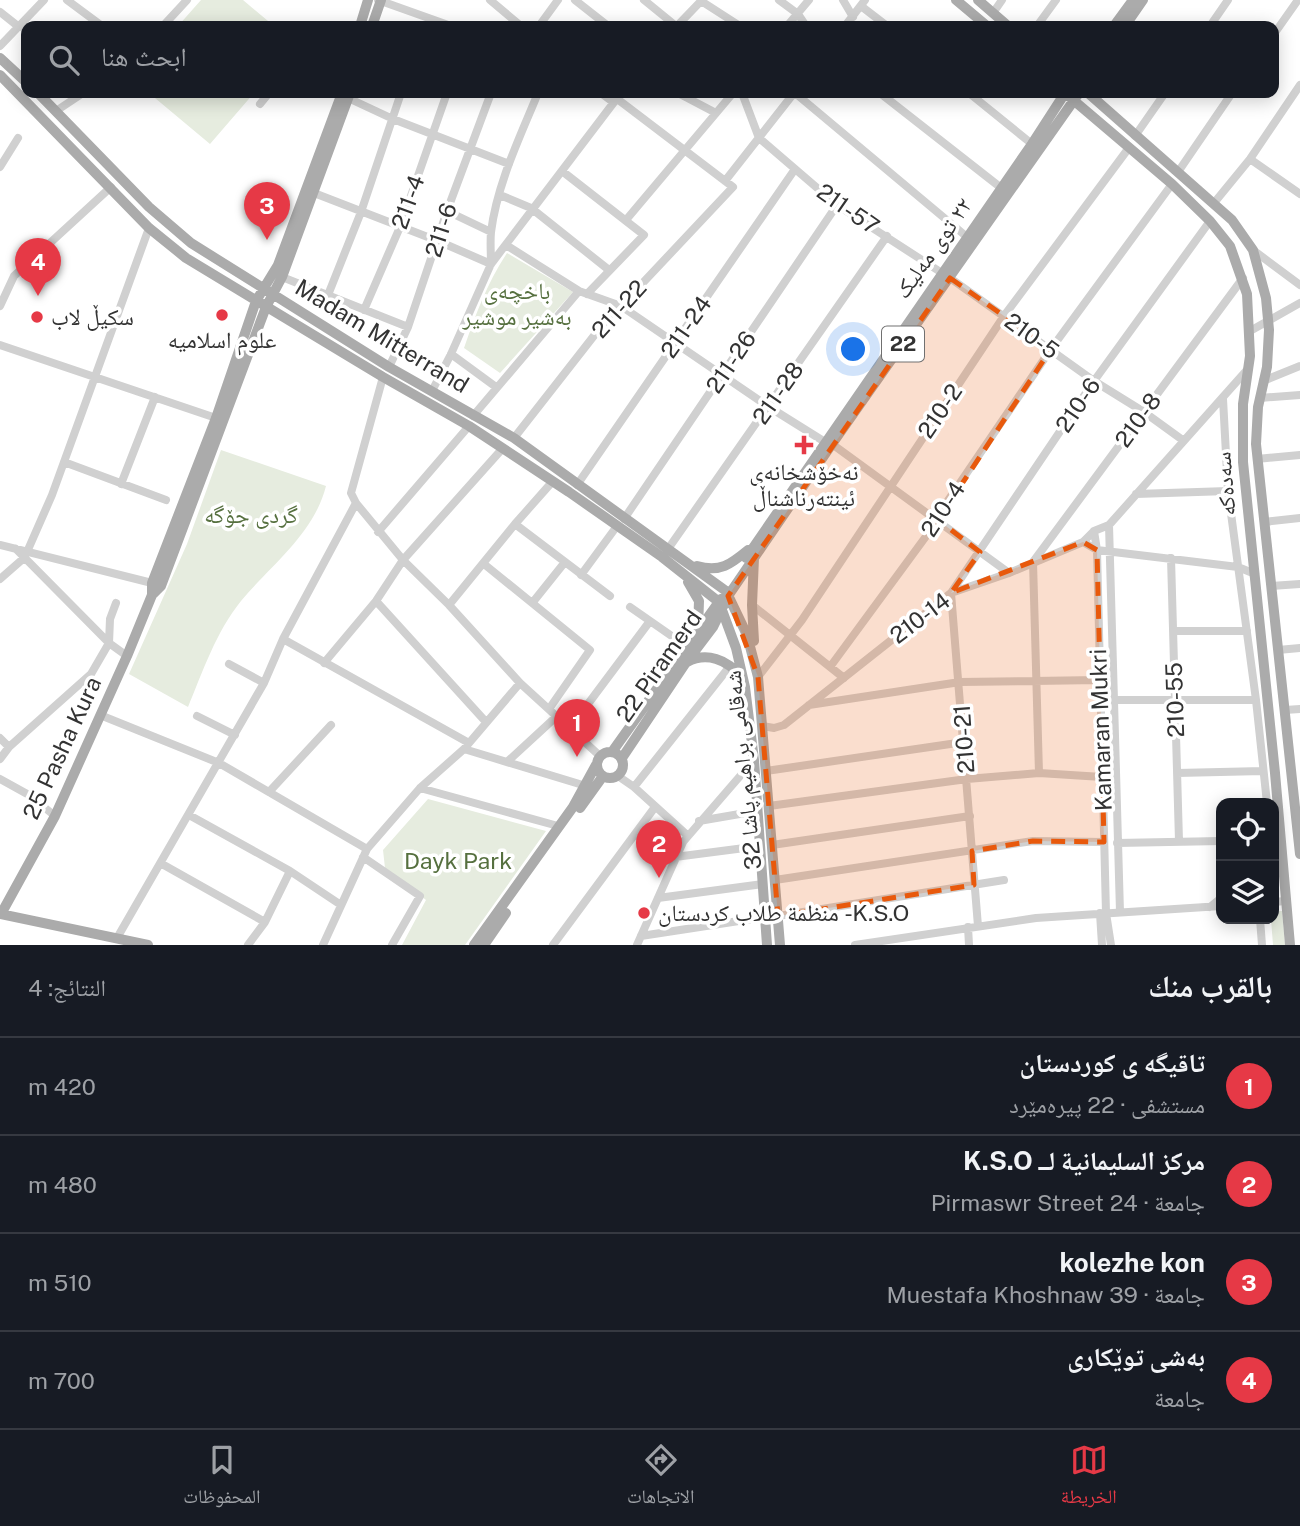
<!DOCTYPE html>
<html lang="ar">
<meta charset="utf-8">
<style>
body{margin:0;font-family:"Public Sans","Noto Naskh Arabic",sans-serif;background:#20242c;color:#f1f3f6;direction:rtl}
.controls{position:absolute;right:21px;bottom:21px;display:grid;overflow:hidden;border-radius:14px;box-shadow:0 4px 18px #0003}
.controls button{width:63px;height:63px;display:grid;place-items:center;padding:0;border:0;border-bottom:2px solid #363941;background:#171b24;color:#f1f3f6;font:35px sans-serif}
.you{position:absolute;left:854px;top:350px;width:24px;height:24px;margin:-18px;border:5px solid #fff;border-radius:50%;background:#1a73e8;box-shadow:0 0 0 10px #1a73e833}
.badge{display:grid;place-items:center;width:46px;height:46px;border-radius:50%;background:#e63946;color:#fff;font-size:23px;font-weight:700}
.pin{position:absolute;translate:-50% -58px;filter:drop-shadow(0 2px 4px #0008)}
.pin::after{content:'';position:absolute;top:37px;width:24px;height:21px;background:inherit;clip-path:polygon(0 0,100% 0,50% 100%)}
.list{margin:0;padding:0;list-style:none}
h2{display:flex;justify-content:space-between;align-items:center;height:91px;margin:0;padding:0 28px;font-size:30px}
h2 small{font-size:23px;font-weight:400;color:#9ea1a6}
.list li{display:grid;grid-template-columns:46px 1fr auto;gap:21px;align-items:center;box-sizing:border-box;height:98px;padding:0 28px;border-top:2px solid #363941}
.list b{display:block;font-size:26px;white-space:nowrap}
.list p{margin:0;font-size:23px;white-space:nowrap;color:#9ea1a6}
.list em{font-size:23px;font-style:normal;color:#9ea1a6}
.icon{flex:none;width:38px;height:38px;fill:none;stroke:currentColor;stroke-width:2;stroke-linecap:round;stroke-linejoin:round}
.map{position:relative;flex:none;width:1300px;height:945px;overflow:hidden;direction:ltr}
.search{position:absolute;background:#171b24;box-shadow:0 4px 18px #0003;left:21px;right:21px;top:21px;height:77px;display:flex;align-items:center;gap:18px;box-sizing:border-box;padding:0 24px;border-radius:14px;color:#9ea1a6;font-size:26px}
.sheet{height:483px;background:#171b24}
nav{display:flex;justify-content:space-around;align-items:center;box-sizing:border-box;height:98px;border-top:2px solid #363941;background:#171b24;font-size:19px;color:#9ea1a6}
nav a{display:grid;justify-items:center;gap:4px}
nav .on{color:#e63946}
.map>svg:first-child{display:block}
</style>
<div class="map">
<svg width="1300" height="945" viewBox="0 0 1300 945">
<rect width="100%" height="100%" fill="#fff"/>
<path fill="#e6ecdf" d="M201,0H243L274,26H178Z
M149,93H254L210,144Z
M507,253L573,292L500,373L464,348C476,314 487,283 507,253Z
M221,450L326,486C314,534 271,565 241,601C216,632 203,671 188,707L129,674L187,544Z
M428,799L546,831L465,945H402L426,900L385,868L383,850Z
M1274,911H1282L1285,945H1273L1271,919H1274Z"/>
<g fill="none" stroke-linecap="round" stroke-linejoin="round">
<path stroke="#d0d0d0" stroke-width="8" d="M67,0L102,26
M378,0L451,26
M490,0L521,26
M575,0L608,26
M644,0L676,26
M779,0L798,14L806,26
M843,0L853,17
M701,1L740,26
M861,6L887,26
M0,12L19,27
M993,13L1002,0
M163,26L187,0
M539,26L558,0
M677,26L702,0
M787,26L809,0
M845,26L865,0
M1037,26L1056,0
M1210,26L1228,0
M1274,34L1298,0
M0,46L44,0
M601,93L613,102
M678,93L716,113
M742,93L759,138L787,162L837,205L942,273
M795,93L967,237
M880,93L1000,187
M969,93L1032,144
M348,98L393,119L509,164
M260,104L269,93
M56,111L83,93
M1135,136L1165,93
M1250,159L1300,194
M0,167L18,138
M562,171L644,235L587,294
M1178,172L1232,93
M725,181L794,93
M314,193L438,241L491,264
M500,195L531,208L609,270
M1214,203L1250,159L1300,85
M447,211L491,232
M626,220L733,93
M506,245L579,291L621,306L769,407L825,442
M1253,250L1300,285
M491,264C491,254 490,242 491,232C497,184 520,137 538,93
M282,277L408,327
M950,278L1094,381L1144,412L1184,441
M328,295L361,212L401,93
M0,306L14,276L111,187
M364,310L400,227L447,93
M1250,331L1300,303
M0,345L216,418
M451,354L496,387
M389,367L408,327L447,211L491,93
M383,377L351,493L356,503L403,560L449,605L520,683L600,756
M1263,381L1300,366
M432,391L451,354L491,264L621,93
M1260,398L1300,395
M1223,399L1228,491L1256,700L1267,803
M473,416L579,291
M514,438L611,314L621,306L733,187L616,98
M832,444L1009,573
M1257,459L1300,455
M64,462L166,500
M121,484L155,397
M577,485L795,169
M1136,494L1228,491
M624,519L837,205
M1264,522L1300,518
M515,524L553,481
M1109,525L1120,912
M1094,531L1097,550L1106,913L1111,945
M378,532L469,426
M1083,542L1097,550L1238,567L1255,574
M0,545L152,583
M16,549L109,643L127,656
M668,549L887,236
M27,552L52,495L149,228
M1171,558L1179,841
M484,564L590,650L549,709
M581,575L617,526
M0,579L24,558
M1271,586L1300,584
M376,601L486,722
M533,602L565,562
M449,605L515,524L610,596
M752,605L844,678
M630,607L686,646
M1173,631H1247
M283,639L469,743
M1278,650L1300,648
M324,663L376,601L403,560L503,448
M229,664L264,683
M830,667L938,520L947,502L1051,349L1172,184
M758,677L802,620L1004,316L1128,149
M1114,700H1256
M809,705L960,682L1099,680
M1285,710L1300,709
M100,715L219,763L367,849
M197,716L235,735
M762,726L774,728L784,725L951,593L1009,573L1083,542L1094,531L1109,525L1247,370
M570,728L650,621
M0,738L9,747
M464,749L586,786
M0,759L9,747L91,674L109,643L110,619L116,603
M507,762L557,716
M766,771L964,742
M1039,773L1033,562L1243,278
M1177,773L1263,771
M618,776L634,787L687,835
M0,779L29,795L55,816
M634,787L730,666
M420,788L558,826
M269,792L331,725
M769,806L967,779L1039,773L1102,777
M189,815L290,871L341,905
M699,821L757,811
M1117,843L1221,841
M772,845L970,816
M363,857L420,896L392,945
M675,857L760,846
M162,864L265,922
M775,880L1033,841L1104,842
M658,898L763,884
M1274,902L1285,901
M1210,907L1221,898
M1100,913L1102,945
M778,916L1004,880
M1260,919L1262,945
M978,926L951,593L1094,381L1210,221
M968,927L969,945
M641,936L765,917
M117,938L264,683L283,639L356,503
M248,945L265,922L290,871
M323,945L367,849L420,788L464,749L520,683
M553,945L655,807
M637,945L683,842L754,760
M855,945L1036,918L1221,906"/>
<path stroke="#ababab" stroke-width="10" d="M956,0L987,26
M978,0L1008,26
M360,26L368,0
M372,26L381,0
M1114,26L1133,0
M1125,26L1143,0
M0,58L26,82
M0,75L149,228L186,258L383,377L469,426L569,492L662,557L719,602L736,648L745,687L754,760L767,945
M38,93L149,207L191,243L389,367L514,438L726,591L747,635L758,677L780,945
M1065,93L1172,184L1210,221L1230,246L1247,294L1250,356L1243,404V462L1275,773L1290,945
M1088,93L1232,220L1253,250L1266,298L1269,330L1267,367L1258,407L1256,444L1300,854
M746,558L1032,144L1065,93
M697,566C720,573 731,564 748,550
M688,582L699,601L698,629
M152,595L161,586L266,307L282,277L350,93
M754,641L752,605L754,558
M687,662C706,652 728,659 740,677
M597 765a13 13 0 1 1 26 0a13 13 0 1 1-26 0Z
M612,752L721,599
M622,758L685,664L713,627L728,596L832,444L1079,93
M580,808L603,776
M0,914L148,945
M1,914L55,816L127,656L152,595V583L216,418L256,301L278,265L342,93
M474,945L573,807L596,765
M484,945L506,913"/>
</g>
<path fill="#e8590c" fill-opacity="0.2" stroke="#e8590c" stroke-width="5" stroke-dasharray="14 9" stroke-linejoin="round" d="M950,278L1051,349L938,520L980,552L951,593L1083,542L1097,550L1104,842L1033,841L972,851L974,885L778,916L758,677L728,596Z"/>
<g fill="#e63946" stroke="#fff" stroke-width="2.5">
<circle cx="222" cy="315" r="7"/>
<circle cx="37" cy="317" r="7"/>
<path d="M800.5 434.5h7v7h7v7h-7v7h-7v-7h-7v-7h7z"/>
<circle cx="644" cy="913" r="7"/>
</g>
<g text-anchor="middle" stroke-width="7" stroke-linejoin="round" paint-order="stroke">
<rect fill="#fff" stroke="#707070" stroke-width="2" x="882" y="326.5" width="42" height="35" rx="5"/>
<g font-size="21" font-weight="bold" fill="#333">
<text x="903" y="351">22</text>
</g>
<g font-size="23" fill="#333" stroke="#fff">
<text transform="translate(408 202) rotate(-70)" y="8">211-4</text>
<text transform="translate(848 209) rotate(35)" y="8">211-57</text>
<text transform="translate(441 230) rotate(-72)" y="8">211-6</text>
<text transform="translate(933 248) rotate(-55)" y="8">٢٢ توی مەلیک</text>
<text transform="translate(619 309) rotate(-48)" y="8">211-22</text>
<text transform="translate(686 327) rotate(-55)" y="8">211-24</text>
<text transform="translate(382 336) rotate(31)" y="8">Madam Mitterrand</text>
<text transform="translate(1032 336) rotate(36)" y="8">210-5</text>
<text transform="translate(731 362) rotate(-56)" y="8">211-26</text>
<text transform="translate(778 393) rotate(-55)" y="8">211-28</text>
<text transform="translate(1078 405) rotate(-56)" y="8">210-6</text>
<text transform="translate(940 411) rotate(-56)" y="8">210-2</text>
<text transform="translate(1138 420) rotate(-54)" y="8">210-8</text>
<text transform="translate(1225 484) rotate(-95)" y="8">سەدەکە</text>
<text transform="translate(943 509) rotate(-57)" y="8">210-4</text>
<text transform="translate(920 618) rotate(-37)" y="8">210-14</text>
<text transform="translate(659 666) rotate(-55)" y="8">22 Piramerd</text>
<text transform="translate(1175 700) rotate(-92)" y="8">210-55</text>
<text transform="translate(1101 730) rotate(-92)" y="8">Kamaran Mukri</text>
<text transform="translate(964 739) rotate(-94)" y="8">210-21</text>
<text transform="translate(62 748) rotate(-65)" y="8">25 Pasha Kura</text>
<text transform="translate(743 770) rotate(-96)" y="8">شەقامی براهیم پاشا 32</text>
</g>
<g font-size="23" fill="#56703f" stroke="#fff">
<text x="517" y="299">باخچەی<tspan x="517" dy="26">بەشیر موشیر</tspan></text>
<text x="251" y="523">گردی جۆگە</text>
<text x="458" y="869">Dayk Park</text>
</g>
<g font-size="23" fill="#333" stroke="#fff" text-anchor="start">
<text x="51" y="325">سكیڵ لاب</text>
<text x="222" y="348" text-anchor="middle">علوم اسلاميه</text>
<text x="804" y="480" text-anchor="middle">نەخۆشخانەی<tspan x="804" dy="26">ئینتەرناشناڵ</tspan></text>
<text x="658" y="921">منظمة طلاب كردستان - K.S.O</text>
</g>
</g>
</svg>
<div class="controls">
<button><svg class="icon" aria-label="locate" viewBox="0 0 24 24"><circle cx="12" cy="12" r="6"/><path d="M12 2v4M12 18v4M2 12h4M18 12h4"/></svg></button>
<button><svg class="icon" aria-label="layers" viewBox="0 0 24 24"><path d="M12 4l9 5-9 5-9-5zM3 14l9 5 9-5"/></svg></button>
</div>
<div class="you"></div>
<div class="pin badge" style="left:577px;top:757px">1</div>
<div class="pin badge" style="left:659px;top:878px">2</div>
<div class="pin badge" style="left:267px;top:240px">3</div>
<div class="pin badge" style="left:38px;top:296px">4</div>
<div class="search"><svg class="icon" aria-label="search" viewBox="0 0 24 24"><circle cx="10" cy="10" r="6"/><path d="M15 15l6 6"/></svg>ابحث هنا</div>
</div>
<section class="sheet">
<h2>بالقرب منك<small>النتائج: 4</small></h2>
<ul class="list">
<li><span class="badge">1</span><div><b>تاقيگه ى كوردستان</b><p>مستشفى · 22 پیرەمێرد</p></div><em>420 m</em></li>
<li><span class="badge">2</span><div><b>مرکز السلیمانیة لــ K.S.O</b><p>جامعة · Pirmaswr Street 24</p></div><em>480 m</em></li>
<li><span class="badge">3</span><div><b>kolezhe kon</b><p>جامعة · 39 Muestafa Khoshnaw</p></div><em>510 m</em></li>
<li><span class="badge">4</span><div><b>بە‌شی توێكاری</b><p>جامعة</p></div><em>700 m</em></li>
</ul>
</section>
<nav>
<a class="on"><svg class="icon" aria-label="map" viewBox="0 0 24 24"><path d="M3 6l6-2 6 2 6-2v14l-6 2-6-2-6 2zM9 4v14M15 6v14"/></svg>الخريطة</a>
<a><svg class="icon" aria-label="directions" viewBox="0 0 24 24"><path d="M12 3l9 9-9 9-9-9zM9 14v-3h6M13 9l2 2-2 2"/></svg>الاتجاهات</a>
<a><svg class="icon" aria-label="saved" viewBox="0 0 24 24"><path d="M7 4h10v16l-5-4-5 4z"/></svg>المحفوظات</a>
</nav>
